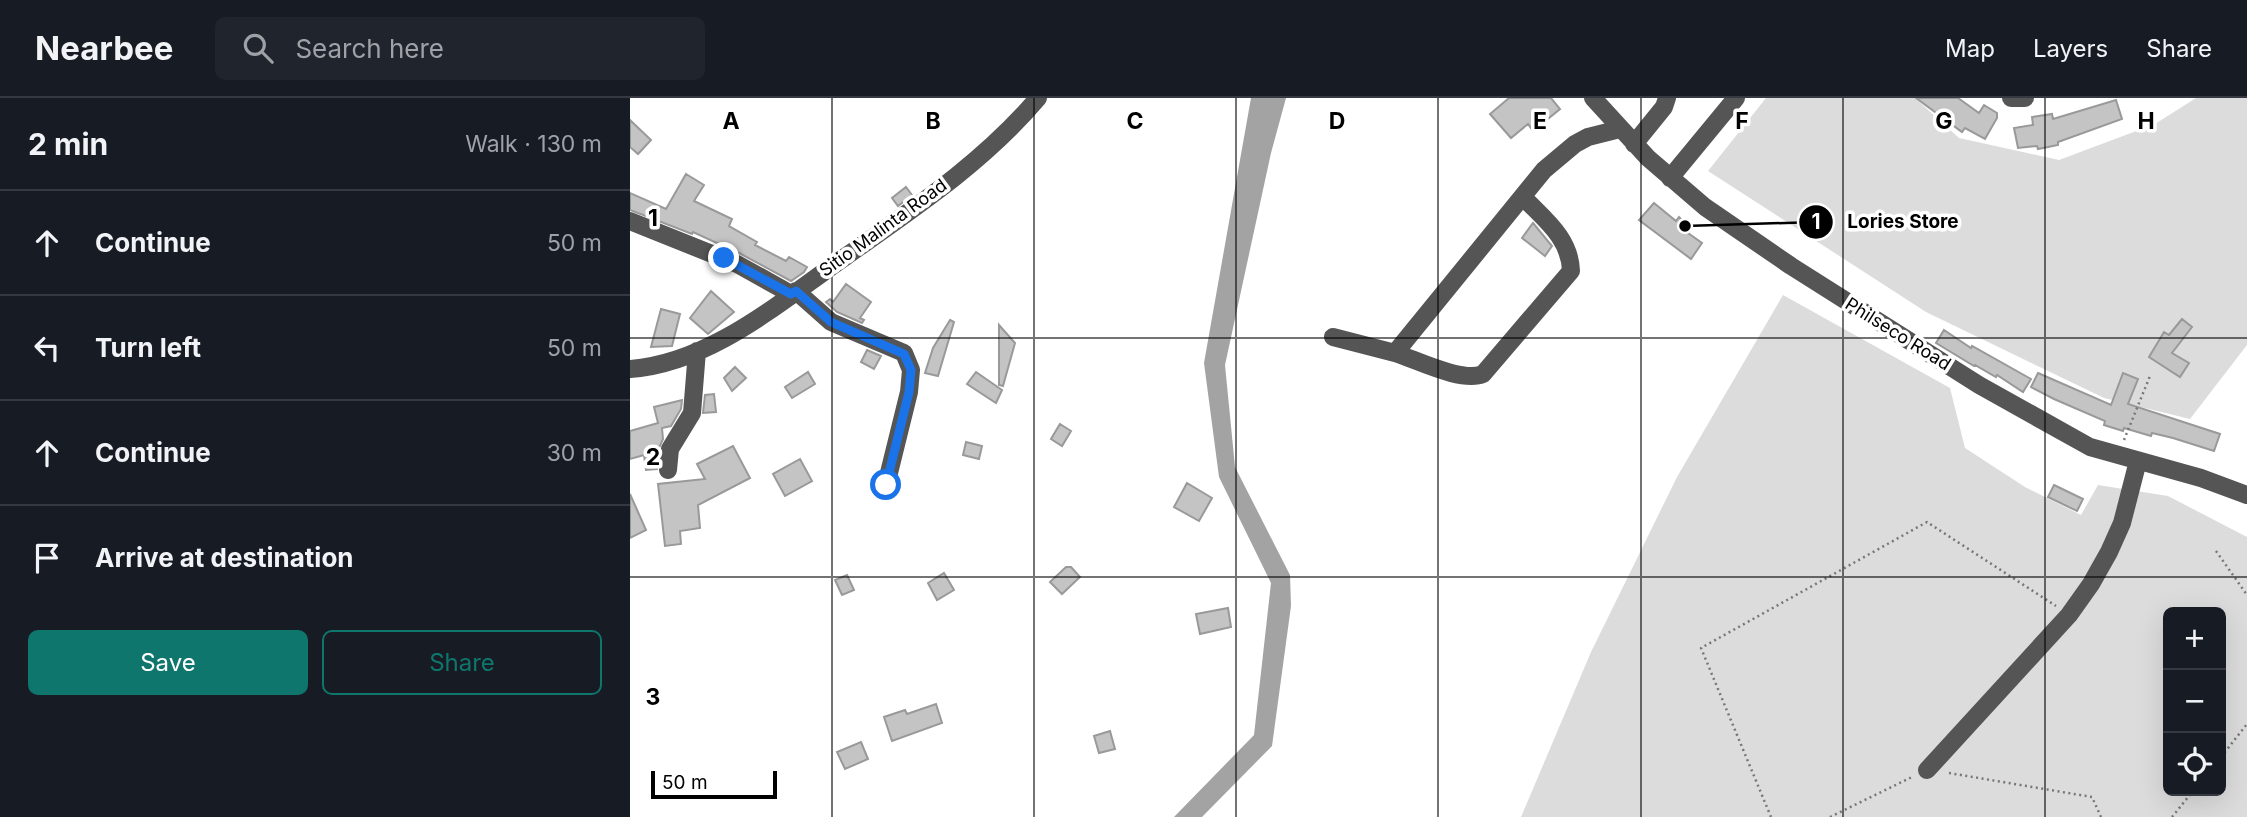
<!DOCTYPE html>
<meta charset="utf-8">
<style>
body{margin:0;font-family:Inter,sans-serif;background:#20242c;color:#f1f3f6}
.controls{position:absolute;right:21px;bottom:21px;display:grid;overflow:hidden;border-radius:10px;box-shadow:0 7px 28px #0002}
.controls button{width:63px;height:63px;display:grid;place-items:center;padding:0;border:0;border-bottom:2px solid #363941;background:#171b24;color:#f1f3f6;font:35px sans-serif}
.scale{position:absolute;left:21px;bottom:18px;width:126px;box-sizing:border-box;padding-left:7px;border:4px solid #000;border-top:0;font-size:19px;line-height:24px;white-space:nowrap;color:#000;-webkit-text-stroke:5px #fff;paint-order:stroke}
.stop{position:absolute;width:21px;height:21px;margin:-16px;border:5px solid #1a73e8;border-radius:50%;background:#fff}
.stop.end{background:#1a73e8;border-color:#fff;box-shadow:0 2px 7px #0008}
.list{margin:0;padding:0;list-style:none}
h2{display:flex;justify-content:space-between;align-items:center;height:91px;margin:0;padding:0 28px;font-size:30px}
h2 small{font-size:23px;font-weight:400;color:#9ea1a6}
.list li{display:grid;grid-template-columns:46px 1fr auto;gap:21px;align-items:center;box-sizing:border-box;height:105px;padding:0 28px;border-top:2px solid #363941}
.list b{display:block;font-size:26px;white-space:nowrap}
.list em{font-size:23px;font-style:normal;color:#9ea1a6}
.actions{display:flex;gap:14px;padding:21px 28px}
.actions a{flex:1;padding:16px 0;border:2px solid #0f766e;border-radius:10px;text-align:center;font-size:24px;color:#0f766e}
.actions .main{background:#0f766e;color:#fff}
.icon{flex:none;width:38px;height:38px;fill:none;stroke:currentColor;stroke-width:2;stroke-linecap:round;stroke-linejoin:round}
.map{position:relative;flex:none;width:1617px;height:719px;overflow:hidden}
header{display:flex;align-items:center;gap:42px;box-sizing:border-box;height:98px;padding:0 35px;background:#171b24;border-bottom:2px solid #363941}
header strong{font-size:33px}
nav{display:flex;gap:38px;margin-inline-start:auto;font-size:24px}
.search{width:490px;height:63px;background:#20242c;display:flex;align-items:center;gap:18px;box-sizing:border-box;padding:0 24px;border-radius:10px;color:#9ea1a6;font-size:26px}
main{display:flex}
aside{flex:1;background:#171b24}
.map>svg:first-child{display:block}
</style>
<header>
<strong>Nearbee</strong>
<div class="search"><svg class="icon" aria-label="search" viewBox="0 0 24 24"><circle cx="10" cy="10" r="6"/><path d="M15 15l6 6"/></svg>Search here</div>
<nav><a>Map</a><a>Layers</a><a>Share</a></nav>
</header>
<main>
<aside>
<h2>2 min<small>Walk · 130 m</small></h2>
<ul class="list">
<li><svg class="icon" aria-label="ahead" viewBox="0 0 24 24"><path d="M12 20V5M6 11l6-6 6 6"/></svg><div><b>Continue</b></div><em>50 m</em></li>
<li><svg class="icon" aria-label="left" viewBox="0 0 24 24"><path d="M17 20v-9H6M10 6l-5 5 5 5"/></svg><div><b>Turn left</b></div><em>50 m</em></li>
<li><svg class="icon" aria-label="ahead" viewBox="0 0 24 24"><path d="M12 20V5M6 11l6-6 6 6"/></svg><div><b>Continue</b></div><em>30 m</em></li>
<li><svg class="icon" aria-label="arrive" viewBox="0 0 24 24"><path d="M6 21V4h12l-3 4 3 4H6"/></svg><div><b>Arrive at destination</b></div></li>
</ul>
<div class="actions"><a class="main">Save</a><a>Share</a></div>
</aside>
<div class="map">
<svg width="1617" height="719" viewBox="0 0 1617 719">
<rect width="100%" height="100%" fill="#fff"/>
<path fill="#dcdcdc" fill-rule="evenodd" d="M1136,0H1285L1329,40L1429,62L1525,26L1566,0H1617V247L1560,321L1474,300L1296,214L1078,73Z
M1153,197L1320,290L1335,350L1395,389L1451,417L1468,387L1538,398L1617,439V719H891L961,554L1047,379ZM1538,514H1591V693H1538Z"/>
<path fill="#a3a3a3" d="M621,0H656L641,55L595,267L605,369L660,477L661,508L642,648L572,719H544L624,637L641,485L589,379L574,265Z"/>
<path fill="#c4c4c4" stroke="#999" stroke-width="2" d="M879,0H921L930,11L903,33L898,26L881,40L860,16Z
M1286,0H1328L1349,15L1354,7L1367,15V20L1355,41L1335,30L1332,34Z
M1486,2L1492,21L1428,44V47L1408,51L1407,48L1388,50L1384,30L1403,27L1402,19L1422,16L1423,21Z
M0,22L21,42L8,56L0,49Z
M56,76L74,87L64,103L102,121L99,128L127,144L125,147L156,163L159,159L177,169L174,174L161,183L111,156L63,134L62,136L0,112V95L36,111Z
M276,89L282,97L268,108L262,100Z
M1024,105L1046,123L1049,119L1061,131L1058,135L1072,145L1061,161L1009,122Z
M903,125L922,148L915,158L892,140Z
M216,186L241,204L230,220L234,222L232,225L207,214L196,204L200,201L203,204Z
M81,193L104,214L78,236L60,220Z
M31,211L50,216L42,248L21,249Z
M1552,221L1562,229L1542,255L1559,265L1550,279L1519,259L1534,234L1539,237Z
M320,222L324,224L308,278L295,275L303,250Z
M369,227L385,245L373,288L369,287Z
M1314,232L1341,250L1342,248L1401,281L1393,294L1367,277L1366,279L1345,267L1344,268L1306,245Z
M237,252L251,258L244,271L231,264Z
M105,269L116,280L102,293L94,280Z
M178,274L185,286L162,300L155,289Z
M346,274L372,292L366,305L337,286Z
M1408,275L1481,307L1493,275L1508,281L1498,306L1590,336L1584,353L1543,340L1522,335L1521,338L1494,330L1493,333L1474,327L1475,323L1424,301L1401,289Z
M84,296L86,314L73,315L75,297Z
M52,302L51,311L41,328L32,330L33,341L29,350L27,371L16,372L14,357L0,361V333L28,325L24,309Z
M430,326L441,333L432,348L421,341Z
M336,344L352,348L349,361L333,357Z
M103,348L120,380L68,407L70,430L50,433L51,446L35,448L28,386L75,381L67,366Z
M170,361L182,383L155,398L143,376Z
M557,385L582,400L569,423L544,409Z
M1424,387L1453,401L1447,413L1418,399Z
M0,396L16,432L0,440Z
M436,469H441L450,479L432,496L420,484Z
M314,475L324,492L307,502L298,485Z
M217,477L224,492L212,497L205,482Z
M598,510L601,529L570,536L566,516Z
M306,606L312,625L262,643L254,619L275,612L277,616Z
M480,633L485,651L469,655L464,638Z
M231,644L238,661L215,671L207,654Z"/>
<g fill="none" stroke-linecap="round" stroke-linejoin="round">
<path stroke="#777" stroke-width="2.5" stroke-dasharray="2 3.5" stroke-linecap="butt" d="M1494,342L1520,278
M1586,453L1617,497
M1591,659L1617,626
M1319,675L1462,699L1471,719
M1141,719L1071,550L1297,424L1426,508
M1200,719L1282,679
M1542,719L1563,693"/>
<path stroke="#555" stroke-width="18" d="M963,0L1018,60L1075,109L1161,168L1349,287L1460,349L1571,380L1617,397
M1381,0H1395
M1004,46L1034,9L1037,0
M1040,80L1106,0
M0,123L107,166L161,196
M166,193L201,224L274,255L281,272L279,294L256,387
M703,239L765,255L914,72L945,46L958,39L990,31
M765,255C787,262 832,285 853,276L941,173C940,140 915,122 893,99
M0,271C81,265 151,203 215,159C283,111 354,64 408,0
M38,372L40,351L62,315L67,253
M1297,672L1439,517L1461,486L1479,454L1492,425L1508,363"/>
</g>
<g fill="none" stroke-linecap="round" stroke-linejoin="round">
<path stroke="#1a73e8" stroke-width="9" d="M94,160L161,196L166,193L201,224L274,256L281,272L279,294L256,387"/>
</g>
<path fill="none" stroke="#000" stroke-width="2" stroke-opacity="0.55" d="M202,0V719M404,0V719M606,0V719M808,0V719M1011,0V719M1213,0V719M1415,0V719M0,240H1617M0,479H1617"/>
<g text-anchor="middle" stroke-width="7" stroke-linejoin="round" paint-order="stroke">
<g font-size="18" fill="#000" stroke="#fff">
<text transform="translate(253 130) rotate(-36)" y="6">Sitio Malinta Road</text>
<text transform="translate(1268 236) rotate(32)" y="6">Philseco Road</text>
</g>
</g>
<g font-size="23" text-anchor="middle" font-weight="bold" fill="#000" stroke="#fff" stroke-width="7" stroke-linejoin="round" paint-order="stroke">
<text x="101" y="31">A</text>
<text x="303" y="31">B</text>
<text x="505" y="31">C</text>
<text x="707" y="31">D</text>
<text x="910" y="31">E</text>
<text x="1112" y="31">F</text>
<text x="1314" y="31">G</text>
<text x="1516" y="31">H</text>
<text x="23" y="128">1</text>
<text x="23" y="367">2</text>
<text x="23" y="607">3</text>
</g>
<path fill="none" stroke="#000" stroke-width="2.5" d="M1055 128L1186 124"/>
<g fill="#000" stroke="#fff" stroke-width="2.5">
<circle cx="1055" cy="128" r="7"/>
<circle cx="1186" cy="124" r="18"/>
</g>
<g font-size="21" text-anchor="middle" font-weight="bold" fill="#fff">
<text x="1186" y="131">1</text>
</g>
<g font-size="19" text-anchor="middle" font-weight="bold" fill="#000" stroke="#fff" stroke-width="7" stroke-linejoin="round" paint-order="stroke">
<text x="1273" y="130">Lories Store</text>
</g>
</svg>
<div class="controls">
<button>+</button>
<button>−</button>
<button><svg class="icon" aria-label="locate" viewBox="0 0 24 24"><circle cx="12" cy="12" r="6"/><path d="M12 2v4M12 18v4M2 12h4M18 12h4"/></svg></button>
</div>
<div class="scale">50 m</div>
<div class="stop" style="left:256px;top:387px"></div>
<div class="stop end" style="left:94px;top:160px"></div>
</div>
</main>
